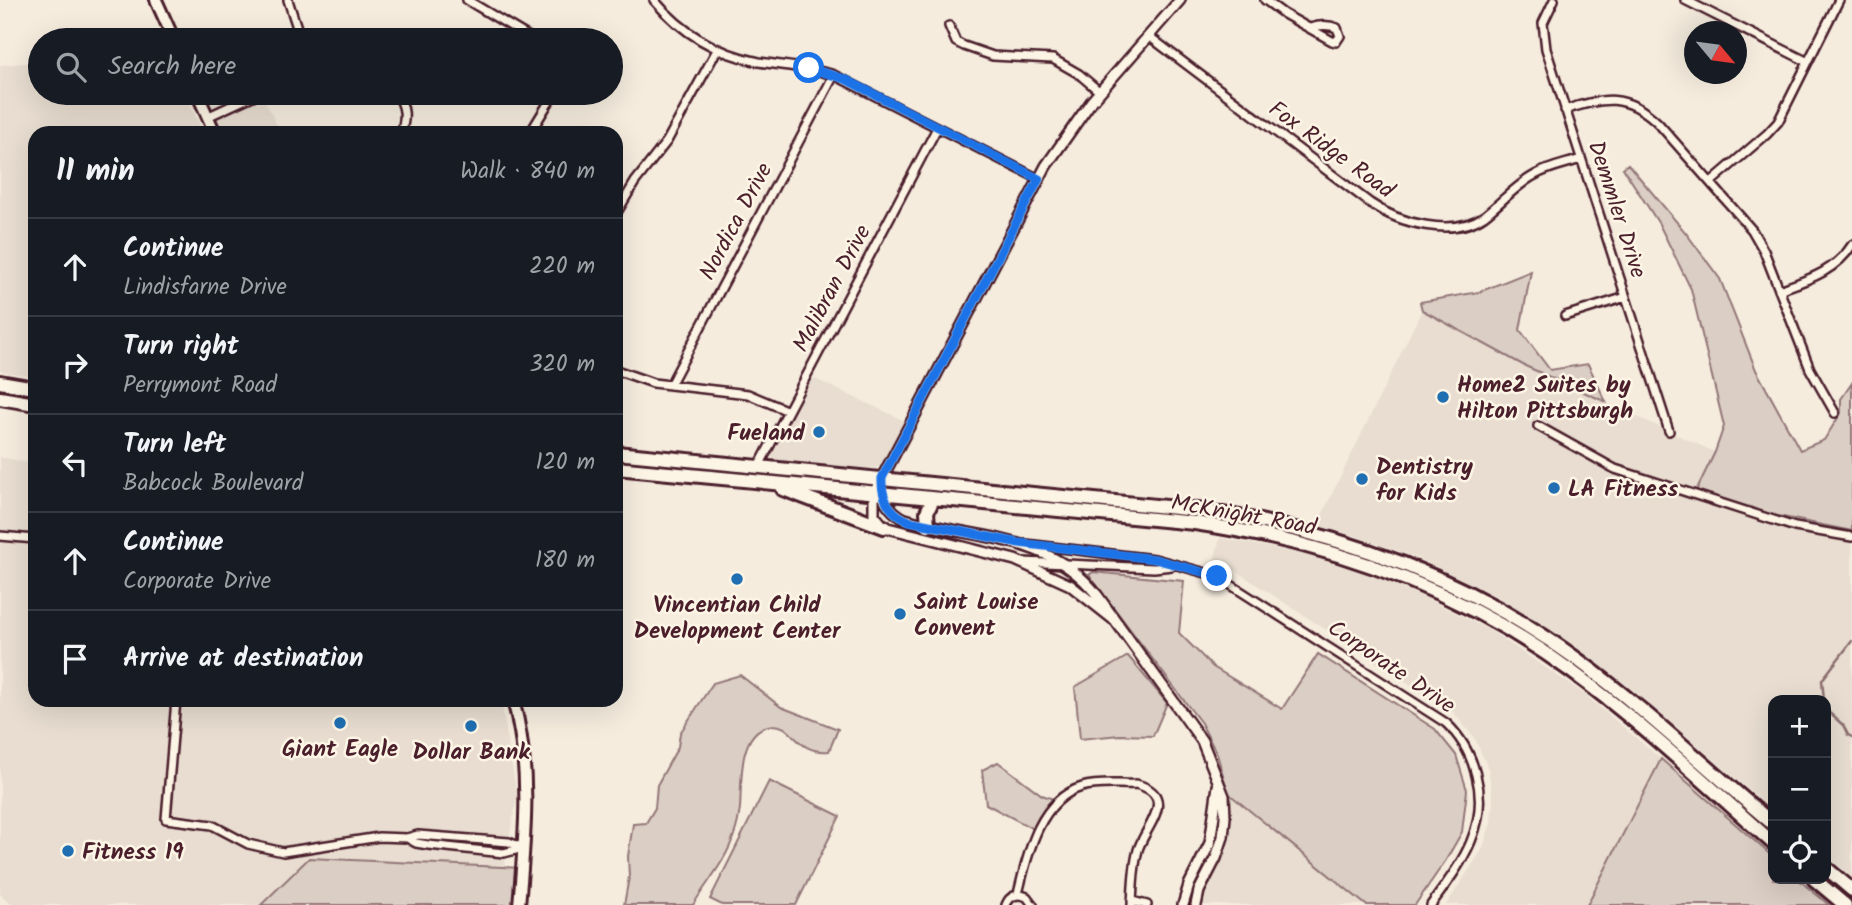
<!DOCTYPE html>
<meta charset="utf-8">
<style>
body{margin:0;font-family:Kalam,sans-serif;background:#20242c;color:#f1f3f6}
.controls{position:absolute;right:21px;bottom:21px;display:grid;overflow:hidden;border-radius:14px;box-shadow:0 7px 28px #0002}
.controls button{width:63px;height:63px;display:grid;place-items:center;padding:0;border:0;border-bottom:2px solid #363941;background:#171b24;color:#f1f3f6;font:35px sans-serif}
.compass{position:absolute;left:1684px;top:21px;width:63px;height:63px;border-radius:50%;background:#171b24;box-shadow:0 7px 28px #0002;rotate:119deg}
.stop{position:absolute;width:21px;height:21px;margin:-16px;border:5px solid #1a73e8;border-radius:50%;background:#fff}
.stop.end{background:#1a73e8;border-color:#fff;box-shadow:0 2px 7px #0008}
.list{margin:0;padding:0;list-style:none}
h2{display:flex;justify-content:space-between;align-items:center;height:91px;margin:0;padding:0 28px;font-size:30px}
h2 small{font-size:23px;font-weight:400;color:#9ea1a6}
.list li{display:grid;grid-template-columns:46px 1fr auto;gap:21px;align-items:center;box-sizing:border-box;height:98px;padding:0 28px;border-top:2px solid #363941}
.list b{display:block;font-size:26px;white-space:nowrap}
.list p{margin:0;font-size:23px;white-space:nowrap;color:#9ea1a6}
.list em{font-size:23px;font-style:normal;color:#9ea1a6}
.icon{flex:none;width:38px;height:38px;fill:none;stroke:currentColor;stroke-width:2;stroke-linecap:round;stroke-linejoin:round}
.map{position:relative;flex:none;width:1852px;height:905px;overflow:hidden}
.search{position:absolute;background:#171b24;box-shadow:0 7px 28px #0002;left:28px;top:28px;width:595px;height:77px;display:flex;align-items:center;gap:18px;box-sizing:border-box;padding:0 24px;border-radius:38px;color:#9ea1a6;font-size:26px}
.panel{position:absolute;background:#171b24;box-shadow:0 7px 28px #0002;left:28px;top:126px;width:595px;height:581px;border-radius:21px}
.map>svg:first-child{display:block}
</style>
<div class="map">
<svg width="1852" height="905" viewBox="0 0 1852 905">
<rect width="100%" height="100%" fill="#f5ecde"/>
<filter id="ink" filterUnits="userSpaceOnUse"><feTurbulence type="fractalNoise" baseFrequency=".0143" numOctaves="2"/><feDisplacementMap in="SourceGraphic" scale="14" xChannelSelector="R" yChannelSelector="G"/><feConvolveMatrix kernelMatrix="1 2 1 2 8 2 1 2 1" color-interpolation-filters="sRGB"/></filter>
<g filter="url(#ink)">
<path fill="#e8ddd0" d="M40,58V93H185L203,133H35V377L0,371V65L26,63Z
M206,93H261L281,133H224Z
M1422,310L1523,365L1715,452L1694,495L1795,527L1852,537V877L1826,855V700H1773V811L1636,692L1574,645L1496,596L1415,557L1356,536L1317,525Z
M811,377L907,422L883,466L868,469L775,460L770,456Z
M0,457L35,464V700H501L517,796L504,868L309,858L261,905H12L0,894Z
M1220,538L1294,552L1369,574L1426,598L1491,631L1583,693L1661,759L1587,905H1446L1482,850L1491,823L1493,799L1488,768L1475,739L1453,712L1234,570L1214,561Z
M1228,793L1366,905H1200L1201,898L1225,850L1230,830Z"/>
<path fill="#dbcec4" stroke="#927678" stroke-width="2" d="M1628,164L1686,233L1720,279L1756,370L1800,450L1824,440L1841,413V399L1852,383V531L1773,515L1696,491L1715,452L1724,426L1691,289L1659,224L1623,168Z
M1531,271L1520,330L1550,370L1588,364L1606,402L1523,365L1422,310L1420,302L1479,292Z
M1093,572L1184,581L1179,633L1213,667L1282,709L1318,654L1435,729L1456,755L1467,790L1462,832L1446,860L1415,905H1366L1228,793L1217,754L1201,723L1089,575Z
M1128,656L1167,703L1153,736L1120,735L1080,739L1075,687Z
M740,675L781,707L838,729L829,751C792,754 795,720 768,726C737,733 742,786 740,808C739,817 737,827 734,835C726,861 707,882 693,905H624L629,877L628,856L633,824L646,823L655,808L657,785L678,747L680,733L713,683Z
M1661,759L1773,857V879H1798L1829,905H1587Z
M998,762L1042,795L1059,801L1037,831L986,804L982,770Z
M769,781L840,816L796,905H722L710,899Z
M309,858L522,868L519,905H261Z"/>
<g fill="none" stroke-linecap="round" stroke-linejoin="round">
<path stroke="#8c6e70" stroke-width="2.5" d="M1824,700L1822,680L1852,641
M1826,710L1843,725L1848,735L1852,737"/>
<defs>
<path id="minor" d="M288,0L301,40
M467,0L534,40
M654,0C682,33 718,54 759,62C785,66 809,67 834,75L1039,179
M1265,0L1284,14L1332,41L1336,42L1340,36L1337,28C1328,24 1319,25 1310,28
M1554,0L1543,23L1546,49L1669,431
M1685,0L1808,62
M949,26L956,42L964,46L993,56L1053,59L1079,74L1100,92
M1150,37L1370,203C1398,223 1453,238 1484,216C1501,203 1516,185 1535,175C1549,167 1566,164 1581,159
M396,93C406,106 406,118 401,133
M1565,110C1603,97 1627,93 1658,123L1752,230L1764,251L1810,369L1835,413
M207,117L259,93
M530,133L549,102L552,93
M1711,182L1767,134L1778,122L1839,0
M616,214L635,182L667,141L717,50
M1779,290C1807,280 1835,272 1852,245
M1565,316L1626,297
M616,370L653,383L748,394L788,411
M670,385L834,75
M1538,426L1615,469L1795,527L1852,537
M759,466L937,128
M0,536L35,539
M1026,544L1155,559L1217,576L1446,723C1461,737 1471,755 1476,775C1490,827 1460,865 1431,905
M1023,562L1154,568L1172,566
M176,700L166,819L212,825L248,844L283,852L379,837L407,838L418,835L509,842L523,848
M407,838L416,843L428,845L504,853L523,848
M1018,894C1027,857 1038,800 1082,787C1099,782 1118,785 1136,784C1180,796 1144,828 1138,850C1133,868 1133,887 1132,905
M1132,901L1147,905
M1006,905C1010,895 1018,893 1027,897L1033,905"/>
<path id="tertiary" d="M882,490C883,502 894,514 905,519C973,540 1048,532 1097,595L1202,741L1224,796L1225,817L1223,837L1216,858L1199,891L1196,905
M1113,619L1070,585L1015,560L884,527L874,515V493L1046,166L1091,102L1180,0
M1183,905L1189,885L1210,843L1218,786"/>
<path id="primary" d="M156,0L174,40
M197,93L215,133
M513,700C532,767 525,836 519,905"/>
<path id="trunk" d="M0,382L35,388
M0,398L35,404
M616,453L1197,510C1335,530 1465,577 1578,660C1647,710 1708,770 1773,824
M616,468L1195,523C1331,543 1460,589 1571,671C1642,723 1707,785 1773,843
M783,489L884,527
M928,525L927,512L933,499
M1826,868L1852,890
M1814,879L1845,905"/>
</defs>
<use href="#minor" stroke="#4a1f2b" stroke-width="12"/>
<use href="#tertiary" stroke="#4a1f2b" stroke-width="14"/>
<use href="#primary" stroke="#4a1f2b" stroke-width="16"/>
<use href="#trunk" stroke="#4a1f2b" stroke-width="18"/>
<use href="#minor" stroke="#fcf5e5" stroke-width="7"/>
<use href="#tertiary" stroke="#fcf5e5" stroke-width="9"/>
<use href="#primary" stroke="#fcf5e5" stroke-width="10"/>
<use href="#trunk" stroke="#fcf5e5" stroke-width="12"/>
</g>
</g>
<g fill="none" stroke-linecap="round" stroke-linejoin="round" filter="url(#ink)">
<path stroke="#1a73e8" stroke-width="9" d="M809,68L845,79L1039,179L882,478C881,498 890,514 909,521L1019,543L1155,559L1217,576"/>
</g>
<g fill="#1f6fb2" stroke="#fcf5e5" stroke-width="2.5">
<circle cx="1443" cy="397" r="7"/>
<circle cx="819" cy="432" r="7"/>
<circle cx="1362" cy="479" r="7"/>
<circle cx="1554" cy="488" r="7"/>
<circle cx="737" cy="579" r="7"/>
<circle cx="900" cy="614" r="7"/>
<circle cx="340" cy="723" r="7"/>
<circle cx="471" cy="726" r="7"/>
<circle cx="68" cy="851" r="7"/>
</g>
<g text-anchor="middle" stroke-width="5" stroke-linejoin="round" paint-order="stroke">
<g font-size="23" fill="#4a1f2b" stroke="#fcf5e5">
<text transform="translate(1332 149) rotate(36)" y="8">Fox Ridge Road</text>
<text transform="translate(1618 209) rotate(72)" y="8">Demmler Drive</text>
<text transform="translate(735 221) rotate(-62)" y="8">Nordica Drive</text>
<text transform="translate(831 288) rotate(-62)" y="8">Malibran Drive</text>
<text transform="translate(1244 514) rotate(10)" y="8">McKnight Road</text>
<text transform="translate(1392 666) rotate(34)" y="8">Corporate Drive</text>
</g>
<g font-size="23" font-weight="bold" fill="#4a1f2b" stroke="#fcf5e5" text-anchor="start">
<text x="1457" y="392">Home2 Suites by<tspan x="1457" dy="26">Hilton Pittsburgh</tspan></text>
<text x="805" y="440" text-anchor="end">Fueland</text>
<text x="1376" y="474">Dentistry<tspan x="1376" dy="26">for Kids</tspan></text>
<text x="1568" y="496">LA Fitness</text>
<text x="914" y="609">Saint Louise<tspan x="914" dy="26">Convent</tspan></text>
<text x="737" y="612" text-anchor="middle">Vincentian Child<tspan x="737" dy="26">Development Center</tspan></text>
<text x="340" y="756" text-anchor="middle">Giant Eagle</text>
<text x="471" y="759" text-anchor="middle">Dollar Bank</text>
<text x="82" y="859">Fitness 19</text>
</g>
</g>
</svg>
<div class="controls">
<button>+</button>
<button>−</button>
<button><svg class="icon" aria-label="locate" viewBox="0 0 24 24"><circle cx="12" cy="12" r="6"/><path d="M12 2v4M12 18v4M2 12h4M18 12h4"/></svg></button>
</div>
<svg class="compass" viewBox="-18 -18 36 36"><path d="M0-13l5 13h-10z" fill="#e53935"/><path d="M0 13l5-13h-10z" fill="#9ea1a6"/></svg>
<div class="stop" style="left:809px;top:68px"></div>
<div class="stop end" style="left:1217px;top:576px"></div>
<div class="search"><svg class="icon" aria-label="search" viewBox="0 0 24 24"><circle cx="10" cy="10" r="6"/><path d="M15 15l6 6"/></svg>Search here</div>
<section class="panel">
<h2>11 min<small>Walk · 840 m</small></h2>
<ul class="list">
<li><svg class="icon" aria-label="ahead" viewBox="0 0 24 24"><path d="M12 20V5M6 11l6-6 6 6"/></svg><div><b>Continue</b><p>Lindisfarne Drive</p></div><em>220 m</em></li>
<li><svg class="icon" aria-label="right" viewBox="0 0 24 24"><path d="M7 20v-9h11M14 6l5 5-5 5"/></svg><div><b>Turn right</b><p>Perrymont Road</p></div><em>320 m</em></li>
<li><svg class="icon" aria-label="left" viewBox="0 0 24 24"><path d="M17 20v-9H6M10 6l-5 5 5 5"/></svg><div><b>Turn left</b><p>Babcock Boulevard</p></div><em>120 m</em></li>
<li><svg class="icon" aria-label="ahead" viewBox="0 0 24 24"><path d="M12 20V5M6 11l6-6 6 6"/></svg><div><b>Continue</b><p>Corporate Drive</p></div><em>180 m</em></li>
<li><svg class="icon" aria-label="arrive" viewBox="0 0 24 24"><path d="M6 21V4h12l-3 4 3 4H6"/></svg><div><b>Arrive at destination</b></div></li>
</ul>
</section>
</div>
